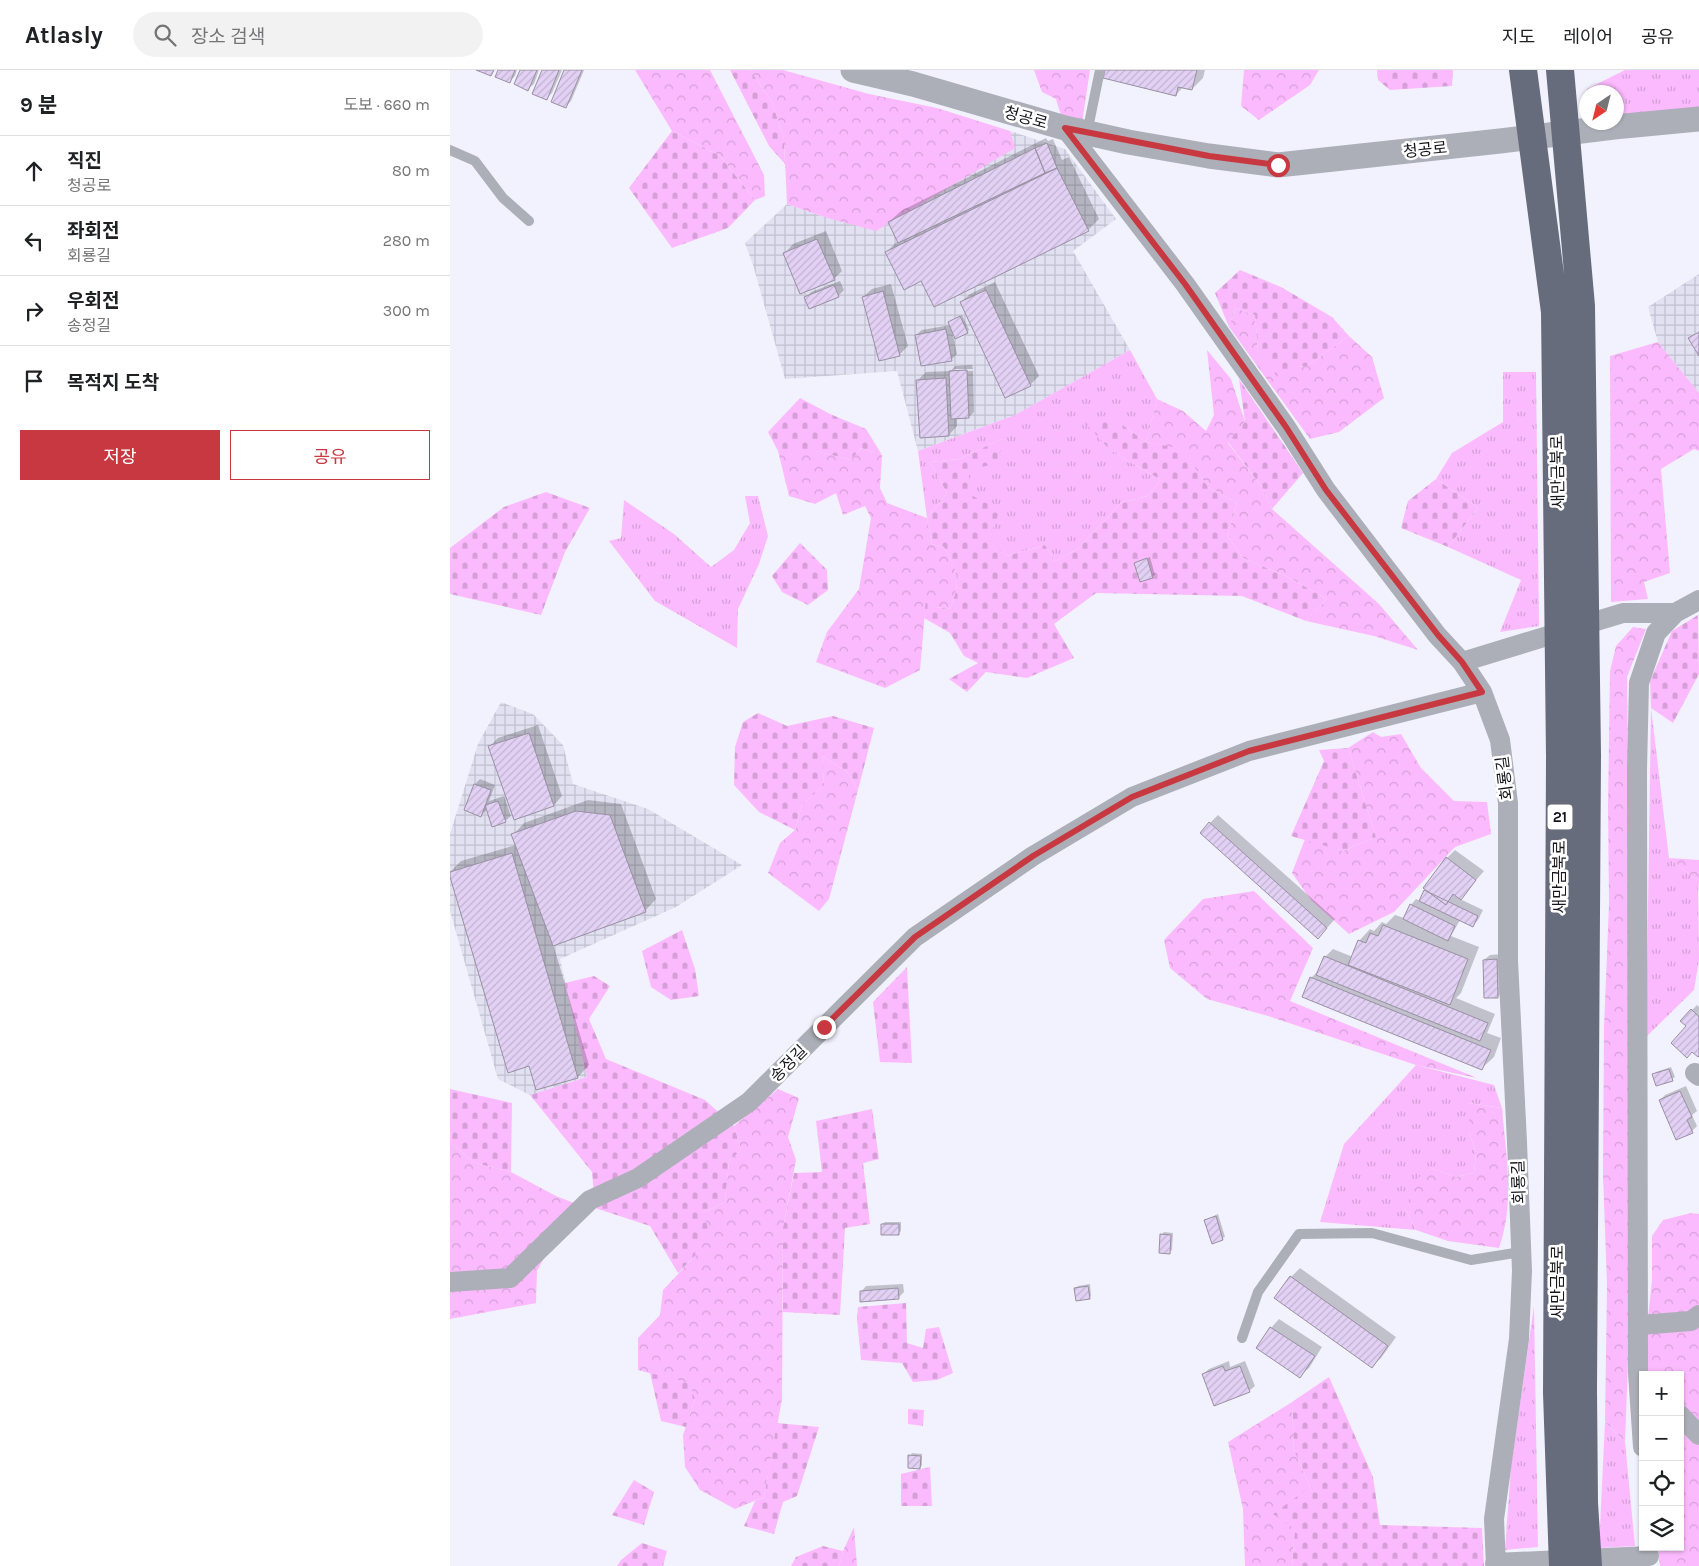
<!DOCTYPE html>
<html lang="ko">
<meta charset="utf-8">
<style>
body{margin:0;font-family:Karla,"Noto Sans KR",sans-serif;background:#f2f2f2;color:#202124}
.controls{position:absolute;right:15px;bottom:15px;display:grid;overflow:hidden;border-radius:0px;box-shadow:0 1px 4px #0004}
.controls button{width:45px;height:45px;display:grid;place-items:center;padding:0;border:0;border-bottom:1px solid #e0e0e0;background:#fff;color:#202124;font:25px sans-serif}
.compass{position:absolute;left:1129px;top:15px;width:45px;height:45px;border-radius:50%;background:#fff;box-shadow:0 1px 4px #0004;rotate:215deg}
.stop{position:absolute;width:15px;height:15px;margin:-11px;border:4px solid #c83840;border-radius:50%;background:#fff}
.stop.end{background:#c83840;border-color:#fff;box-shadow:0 1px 5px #0008}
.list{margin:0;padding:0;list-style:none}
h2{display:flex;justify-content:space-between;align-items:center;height:65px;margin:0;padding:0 20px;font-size:21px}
h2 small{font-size:16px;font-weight:400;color:#757577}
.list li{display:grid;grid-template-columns:32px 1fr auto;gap:15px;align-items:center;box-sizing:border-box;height:70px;padding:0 20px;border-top:1px solid #e0e0e0}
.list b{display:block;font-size:19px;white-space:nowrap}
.list p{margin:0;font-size:16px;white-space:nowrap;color:#757577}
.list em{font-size:16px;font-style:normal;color:#757577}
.actions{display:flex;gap:10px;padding:15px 20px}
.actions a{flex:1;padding:11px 0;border:1px solid #c83840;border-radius:0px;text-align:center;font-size:18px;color:#c83840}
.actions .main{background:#c83840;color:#fff}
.icon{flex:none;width:28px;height:28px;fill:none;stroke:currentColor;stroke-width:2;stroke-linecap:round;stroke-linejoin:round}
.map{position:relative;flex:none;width:1249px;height:1496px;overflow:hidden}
header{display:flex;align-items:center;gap:30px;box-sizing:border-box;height:70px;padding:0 25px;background:#fff;border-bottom:1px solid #e0e0e0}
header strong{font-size:24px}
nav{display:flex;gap:28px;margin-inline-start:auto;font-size:18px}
.search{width:350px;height:45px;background:#f2f2f2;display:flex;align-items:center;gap:12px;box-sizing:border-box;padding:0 18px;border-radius:28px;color:#757577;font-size:19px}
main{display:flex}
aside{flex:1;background:#fff}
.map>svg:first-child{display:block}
</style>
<header>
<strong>Atlasly</strong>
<div class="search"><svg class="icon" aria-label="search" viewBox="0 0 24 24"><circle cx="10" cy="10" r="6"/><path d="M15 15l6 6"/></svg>장소 검색</div>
<nav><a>지도</a><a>레이어</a><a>공유</a></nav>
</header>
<main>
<aside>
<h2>9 분<small>도보 · 660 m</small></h2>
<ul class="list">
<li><svg class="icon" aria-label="ahead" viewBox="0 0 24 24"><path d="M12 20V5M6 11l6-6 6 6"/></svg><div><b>직진</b><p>청공로</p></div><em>80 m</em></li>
<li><svg class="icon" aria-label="left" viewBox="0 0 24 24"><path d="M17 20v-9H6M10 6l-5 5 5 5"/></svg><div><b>좌회전</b><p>회룡길</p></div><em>280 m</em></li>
<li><svg class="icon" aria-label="right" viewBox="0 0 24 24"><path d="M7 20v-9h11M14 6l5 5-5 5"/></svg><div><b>우회전</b><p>송정길</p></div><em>300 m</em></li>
<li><svg class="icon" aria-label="arrive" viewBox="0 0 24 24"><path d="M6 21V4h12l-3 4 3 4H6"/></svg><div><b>목적지 도착</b></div></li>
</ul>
<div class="actions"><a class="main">저장</a><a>공유</a></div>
</aside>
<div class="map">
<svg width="1249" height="1496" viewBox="0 0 1249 1496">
<defs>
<pattern id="industrial-grid" width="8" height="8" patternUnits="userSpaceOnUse" patternTransform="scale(1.25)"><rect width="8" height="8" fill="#e2e1f2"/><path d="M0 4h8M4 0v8" fill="none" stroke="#c1c0cf"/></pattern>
<pattern id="grass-tufts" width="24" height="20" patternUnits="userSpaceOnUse" patternTransform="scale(1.25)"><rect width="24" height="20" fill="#fbbafd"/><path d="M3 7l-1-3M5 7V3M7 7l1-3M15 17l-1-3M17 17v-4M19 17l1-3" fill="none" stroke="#d69fd8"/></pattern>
<pattern id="forest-crowns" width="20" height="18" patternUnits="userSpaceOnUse" patternTransform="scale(1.25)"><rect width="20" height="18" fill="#fbbafd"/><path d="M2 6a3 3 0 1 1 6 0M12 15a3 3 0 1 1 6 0" fill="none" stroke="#d69fd8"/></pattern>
<pattern id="cemetery-stones" width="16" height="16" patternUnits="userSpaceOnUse" patternTransform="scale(1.25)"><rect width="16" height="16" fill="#fbbafd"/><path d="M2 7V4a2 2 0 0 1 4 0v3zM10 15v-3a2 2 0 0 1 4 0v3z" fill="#d69fd8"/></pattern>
<pattern id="building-hatch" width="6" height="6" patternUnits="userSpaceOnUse" patternTransform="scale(1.25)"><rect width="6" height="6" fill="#e2d1f4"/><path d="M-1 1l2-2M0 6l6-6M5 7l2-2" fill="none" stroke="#c1b3d1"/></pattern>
</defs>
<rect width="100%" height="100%" fill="#f2f2fe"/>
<path fill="url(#industrial-grid)" d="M560,61L615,79L666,149L623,181L680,280L565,345L468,381L447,301L335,309L303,195L295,173L337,134L374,147L564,78Z
M1249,204V323L1208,272L1198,237Z
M51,632L83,644L113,675L123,714L198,739L292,795L226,837L110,889L137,1007L80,1025L48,1009L0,841V764L28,674Z"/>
<path fill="url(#grass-tufts)" d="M1175,0H1249V40L1167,45L1166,22H1137V19Z
M680,280L707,329L696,372L670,353L660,380L711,410L698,426L672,432L628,479L605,491L595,475L557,486L538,473L519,424L518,399L552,369L509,389L480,392L497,423L477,448L468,381L565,345Z
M1053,302H1086L1089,556L1050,562L1071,510L998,477L1028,438L986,409L1002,383L1053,352Z
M295,426H308L318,466L309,494L288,539L287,578L205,531L159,471L171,468L174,430L224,464L261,497L284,480L300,453Z
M1201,638L1219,788L1248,811L1249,890L1244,920L1196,967Z
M966,995L1044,1015L1052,1038L1019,1033V1062L1026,1083L1024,1103L1006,1107L981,1098L955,1138L966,1160L870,1152L894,1074Z
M1084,1236L1088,1477L1055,1480L1061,1397Z
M1155,1352L1175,1372L1185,1476L1149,1478Z"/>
<path fill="url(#forest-crowns)" d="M185,0H260L314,105L315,126L305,130L270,86L222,61Z
M300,0H333L419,24L487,38L560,61L565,78L426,161L374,147L337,134L334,69L322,32Z
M584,0H640L632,53L611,46L606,29L592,22Z
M794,0H869L860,15L809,50L791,36Z
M785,238L805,245L808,282L845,297L857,296L899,266L922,287L934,328L889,362L860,369L779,257Z
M1208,272L1249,323V381L1244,379L1211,399L1220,503L1194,512L1198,529L1161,532L1160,286Z
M757,280L781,309L795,352L778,373L814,420L822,439L929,534L968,580L924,566L856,551L877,529L836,506L793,488L777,466L787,433L758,417L732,380L696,372L707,329L733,341L756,361L764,345Z
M411,378L432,385L430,418L437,433L477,448L482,474L494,477C509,502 511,511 500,539L485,537L476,530L470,600L435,618L366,592L377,562L409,519L421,448L415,436L393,445L386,423L365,434L339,426L328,381H366L401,390Z
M1183,557L1196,559L1177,607L1181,900L1180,1240L1175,1372L1155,1352L1157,1215L1153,1105L1154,958L1159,834L1158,737L1160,601L1166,576Z
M923,662L931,667L951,664L971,698L1004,731L1037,732L1041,764L1005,777L944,842L899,864L861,830L842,803L855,769L893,781L926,767L898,678Z
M372,686L397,702L408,720L379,829L369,841L318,803L330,773L345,760L352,735L374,715Z
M1219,788L1249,790V820L1248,811Z
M804,821L863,878L840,931L1027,1008L966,995L818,946L757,929L720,898L714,870L753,829Z
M328,1019L349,1028L338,1067L346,1090L333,1158L332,1329L314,1427L285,1439L250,1420L235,1397L233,1365L245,1329L239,1314L188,1300V1268L210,1245L213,1220L243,1188L253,1143L275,1132L279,1091L291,1080L284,1056Z
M1019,1033L1052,1038C1056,1085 1065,1133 1049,1178L998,1171L966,1160L955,1138L969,1107L981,1098L1006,1107L1024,1103L1026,1083L1019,1062Z
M0,1062L2,1074L25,1093L61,1102L106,1126L124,1133L87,1201L86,1233L0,1249Z
M1241,1143L1249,1144V1496H1210L1208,1477H1230V1305H1196L1195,1276L1202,1210V1166L1213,1150Z
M842,1332L844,1380L860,1417L845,1459L842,1496H795L793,1439L778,1372Z
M404,1457L407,1496H389L393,1481Z"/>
<path fill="url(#cemetery-stones)" d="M280,0H300L322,32L334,69L335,94L319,76Z
M927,0H1003L1002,16L940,20L928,10Z
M222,61L270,86L305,130L278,158L222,178L179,118Z
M790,200L831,217L882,247L899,266L857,296L845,297L830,310L808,282L805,245L785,238L779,257L765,223Z
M789,309L853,403L822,439L814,420L778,372L795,352Z
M350,328L380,344L416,359L432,385L411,378L401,390L366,381H328L318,362Z
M631,348L670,353L696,372L732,379L758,417L787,433L777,466L793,488L836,506L877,529L856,551L792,526L646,523L604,554L624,588L577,608L536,602L517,622L499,609L528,593L514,586L500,563L474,548L476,529L485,537L500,539C511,511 509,503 494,477L482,474L477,448L497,423L480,392L509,389L552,369L548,394L519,399V424L550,440L538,472L557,486L595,475L605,491L628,479L672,432L698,426L711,410L660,380Z
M986,409L1028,438L998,477L951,458L958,431Z
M96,422L140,438L115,482L91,545L0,524V478L54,437Z
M350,473L377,500L378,520L358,535L332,522L322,506Z
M1248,545L1249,604L1223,653L1201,638L1200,611L1222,561Z
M308,643L337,656L383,646L424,658L408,720L397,702L372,686L374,715L352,735L345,760L309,742L284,715L285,677L293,652Z
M898,678L926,767L893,781L841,766L874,691L869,680Z
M232,860L245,899L249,926L221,930L201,917L192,881Z
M457,897L462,993L430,992L423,932Z
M144,906L160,916L139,949L156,989L255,1030L284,1056L291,1080L279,1091L275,1132L253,1143L258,1158L243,1188L228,1203L200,1156L145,1138L142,1102L80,1025L137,1007L115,913Z
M0,1019L62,1033L61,1102L25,1093L2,1074L0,1062Z
M422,1039L429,1089L413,1093L420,1154L395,1158L390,1245L333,1242V1158L344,1103L372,1102L366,1051Z
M456,1233L457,1273L473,1278L476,1259L489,1257L503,1303L487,1310L463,1312L452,1293L411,1290L407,1249L408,1237Z
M200,1303L239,1313L245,1329L236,1357L211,1351Z
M879,1307L923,1407L930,1455L1032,1458L1034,1496H842L845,1459L823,1444L860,1417L844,1380L842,1332Z
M458,1339L474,1340L473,1356L458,1354Z
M327,1353L369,1357L347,1426L333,1432L324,1464L294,1456L305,1431L314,1427Z
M480,1397L482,1436H451V1404Z
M184,1410L204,1422L194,1455L162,1445Z
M192,1473L217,1481L213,1496H167L171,1490Z
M373,1476L393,1481L389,1496H341L346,1487Z"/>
<path fill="#0003" d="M49,0H67L65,6L59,12Z
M71,0H89L84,14L78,19Z
M93,0H112L102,23L96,29Z
M116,0H134L121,31L116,36Z
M656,0H755L753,8L742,19L733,17L726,25Z
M596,68L598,71L603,69L612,90L619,87L649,149L638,160L472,209L436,182L448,171L439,152L451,141Z
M376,161L392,201L384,209L335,183L343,174Z
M390,211L394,220L388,226L356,228L361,222Z
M545,212L589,306L580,315L511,232L520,224Z
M441,214L458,276L449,285L413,227L422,219Z
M512,245L519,260L517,262L502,261L507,284L501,290L466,265L472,260L501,255L499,252L502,250Z
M522,295L523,299H504V302L523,301L524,342L519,347L507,348V356L499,365L467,311L476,302L501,301L505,296Z
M700,487L705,505L691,511L685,493Z
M88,655L112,726L104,735L65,748L40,676L48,668Z
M30,709L45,715L39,731L54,726L61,746L55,751L37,739L31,746L25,714Z
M138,730L171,734L206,829L195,841L103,874L139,995L128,1007L80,995L0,802L11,791L66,775L63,765L74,753Z
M768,745L885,849L876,859L760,753Z
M1005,780L1034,801L1010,829L1033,840L1028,850L1023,856L1010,850L1001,866L1029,877L1011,923L1006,928L1045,944L1037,963L1051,968L1044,987L1032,998L861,908L870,899L875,887L883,879L903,887L909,871L920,859L924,861L932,852L936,854L945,845L954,848L961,835L966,829L970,831L997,788Z
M1052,884L1053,921L1048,927L1034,890L1040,885Z
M1247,935L1249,937V984L1238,956L1242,940Z
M1221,997L1225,1007L1222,1009L1203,1005L1206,1002Z
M1236,1016L1247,1041L1242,1045L1247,1056L1242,1061L1210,1030L1215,1025Z
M768,1144L775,1167L762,1172L755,1150Z
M435,1152H451V1161L448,1164L432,1154Z
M714,1162L723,1163L722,1180L719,1182L711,1165Z
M850,1198L946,1267L931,1288L922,1296L826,1228L841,1207Z
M453,1214L454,1222L448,1228L411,1222L416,1216Z
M640,1214L641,1226L639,1228L626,1218L628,1216Z
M829,1249L872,1277L859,1298L850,1306L808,1278L821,1258Z
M779,1291L780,1297L795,1291L805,1316L799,1321L753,1304L759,1299Z
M462,1383L472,1384V1395L470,1398L460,1386Z"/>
<path fill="url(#building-hatch)" stroke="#9990a2" d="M26,0H44L41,6Z
M48,0H65L60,13L45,7Z
M70,0H87L78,21L64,14Z
M92,0H109L97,30L82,24Z
M114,0H132L116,38L101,32Z
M655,0H747L742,20L728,17L726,26L653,8Z
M597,73L607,98L595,103L585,78Z
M585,78L595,103L448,173L438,152Z
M607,98L639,161L484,237L471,211L454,220L435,182Z
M367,169L385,210L350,224L333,183Z
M384,215L389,227L359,239L354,227Z
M536,220L581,316L555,328L510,232Z
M433,221L450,286L429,291L412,227Z
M510,246L518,263L505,269L498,252Z
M496,259L502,291L471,296L465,265Z
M1249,262V286L1238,268Z
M517,300L519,348L501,349L499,301Z
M496,308L499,366L470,368L466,310Z
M697,488L703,508L690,512L684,493Z
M79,663L104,736L64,750L38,676Z
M24,714L41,720L31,747L14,740Z
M48,731L56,752L42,757L35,735Z
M126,741L160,745L196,842L103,876L61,764Z
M759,752L877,858L868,869L750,763Z
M62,783L128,1008L86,1020L79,996L58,1003L0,807V802Z
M996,787L1026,810L1011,830L1003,824L996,835L973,818Z
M974,820L1028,846L1023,857L969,831Z
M960,834L1005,856L998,871L953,849Z
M933,855L1018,889L1000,935L898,895L908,870L916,873L920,863L928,866Z
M874,886L1038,953L1030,971L866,905Z
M1047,889L1048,928H1034L1033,890Z
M860,907L1041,980L1032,1000L852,927Z
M1241,939L1249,947V986L1248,987L1242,982L1237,988L1221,973L1236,956L1230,951Z
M1219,999L1223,1011L1206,1016L1202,1004Z
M1230,1021L1242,1047L1237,1050L1243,1063L1226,1070L1209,1030Z
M766,1146L773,1170L762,1174L754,1150Z
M431,1154H449V1165H431Z
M710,1164L721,1165L720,1184L709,1183Z
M840,1206L938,1276L922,1298L824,1228Z
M638,1216L640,1229L626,1231L624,1218Z
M448,1218L449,1229L410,1232V1221Z
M820,1257L865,1286L850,1308L806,1278Z
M773,1296L775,1301L790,1296L800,1322L764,1336L752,1304Z
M458,1385L471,1386L470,1399L458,1398Z"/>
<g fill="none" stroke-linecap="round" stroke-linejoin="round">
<path stroke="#acafb7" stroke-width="10" d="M637,63L650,0
M0,80L25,91L53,128L79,151
M792,1268L808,1222L849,1164L922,1163L1021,1190L1071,1182"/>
<path stroke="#acafb7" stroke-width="20" d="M615,58L735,214L836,357L876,420L987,565L1012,592L1032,622L1050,670L1058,733V891L1067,1072L1072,1201L1069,1269L1044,1449L1046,1496
M1012,592L1173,543H1225
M1245,1003L1249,1006
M0,1212L60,1208L140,1130L188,1108L299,1032L465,867L583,786L682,727L799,681L1032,622
M1189,1255L1241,1251L1249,1245
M1230,1345L1249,1365
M1193,1377L1188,1303L1187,700L1189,613L1206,563L1225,543L1249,530
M1045,1493L1199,1486"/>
<path stroke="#acafb7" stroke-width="25" d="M403,0L463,14L615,58L678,72L759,86L828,95L1050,71L1164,57L1249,49"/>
<path stroke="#666c7c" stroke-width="28" d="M1073,0L1105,242L1110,687L1107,1323L1113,1496
M1110,0L1131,236L1137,685L1133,1320L1134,1433L1138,1496"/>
</g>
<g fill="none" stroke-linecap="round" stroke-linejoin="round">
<path stroke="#c83840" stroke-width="6" d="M374,957L465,867L583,786L682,727L799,681L1032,622L1012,592L988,565L876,420L836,357L735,214L615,58L759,86L828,95"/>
</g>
<g text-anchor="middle" stroke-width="5" stroke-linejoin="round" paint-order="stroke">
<rect fill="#fff" stroke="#5c5b60" stroke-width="1" x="1097.5" y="734.5" width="25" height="25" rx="4"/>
<g font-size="15" font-weight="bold" fill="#16151c">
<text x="1110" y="752">21</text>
</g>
<g font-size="16" fill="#16151c" stroke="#fff">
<text transform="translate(576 47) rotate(16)" y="6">청공로</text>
<text transform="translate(975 79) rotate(-6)" y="6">청공로</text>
<text transform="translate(1107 402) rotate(-91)" y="6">새만금북로</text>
<text transform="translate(1054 708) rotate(-97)" y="6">회룡길</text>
<text transform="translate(1109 807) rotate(-90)" y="6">새만금북로</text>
<text transform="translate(338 993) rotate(-45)" y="6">송정길</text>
<text transform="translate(1068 1112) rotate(-92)" y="6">회룡길</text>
<text transform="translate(1107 1212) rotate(-90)" y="6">새만금북로</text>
</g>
</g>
</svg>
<div class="controls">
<button>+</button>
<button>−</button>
<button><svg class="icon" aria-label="locate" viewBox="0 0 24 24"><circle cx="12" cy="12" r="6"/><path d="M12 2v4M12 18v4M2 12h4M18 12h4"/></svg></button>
<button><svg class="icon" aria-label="layers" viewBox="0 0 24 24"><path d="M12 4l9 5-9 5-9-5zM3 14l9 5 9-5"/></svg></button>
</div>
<svg class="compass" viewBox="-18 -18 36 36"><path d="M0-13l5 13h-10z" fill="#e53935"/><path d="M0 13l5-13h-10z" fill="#757577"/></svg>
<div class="stop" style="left:828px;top:95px"></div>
<div class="stop end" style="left:374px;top:957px"></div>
</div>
</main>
